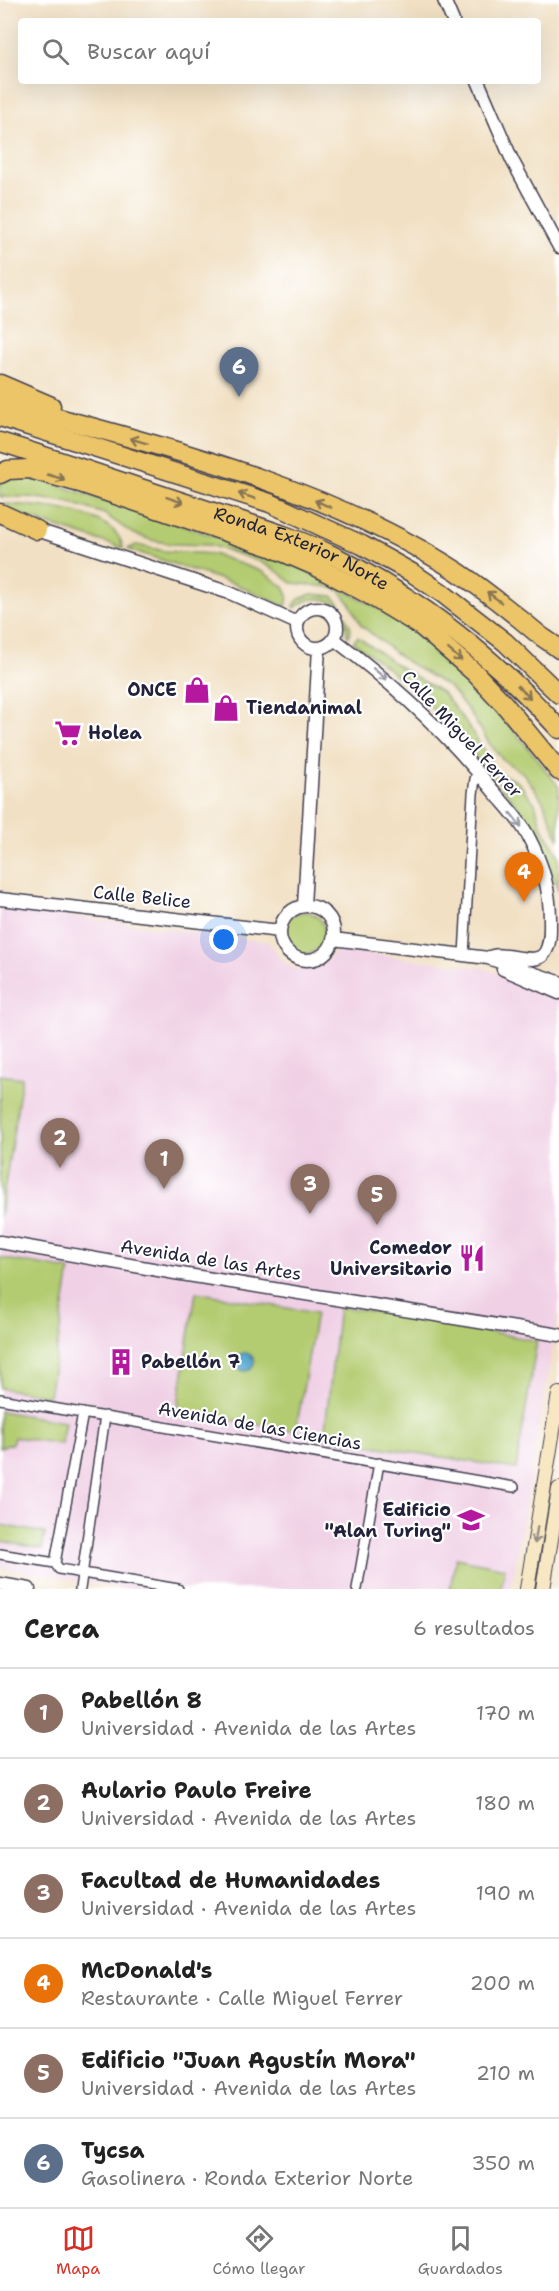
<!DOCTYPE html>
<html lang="es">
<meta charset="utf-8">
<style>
body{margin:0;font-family:"Shantell Sans",sans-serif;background:#f2f2f2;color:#222}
.you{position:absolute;left:224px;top:940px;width:21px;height:21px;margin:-15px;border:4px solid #fff;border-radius:50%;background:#1a73e8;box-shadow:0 0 0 9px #1a73e833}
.badge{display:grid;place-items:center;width:39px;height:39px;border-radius:50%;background:#d93025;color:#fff;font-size:20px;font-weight:700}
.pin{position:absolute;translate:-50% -50px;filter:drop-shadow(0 2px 3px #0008)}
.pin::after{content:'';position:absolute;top:32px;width:21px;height:18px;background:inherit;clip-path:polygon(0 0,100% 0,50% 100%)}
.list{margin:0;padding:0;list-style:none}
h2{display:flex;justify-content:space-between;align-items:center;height:78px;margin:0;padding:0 24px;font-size:26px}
h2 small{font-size:20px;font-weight:400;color:#767676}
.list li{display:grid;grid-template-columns:39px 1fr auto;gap:18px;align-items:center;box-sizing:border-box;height:90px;padding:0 24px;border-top:2px solid #e0e0e0}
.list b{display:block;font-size:22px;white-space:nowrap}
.list p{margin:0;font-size:20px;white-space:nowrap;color:#767676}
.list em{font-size:20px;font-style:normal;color:#767676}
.icon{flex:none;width:33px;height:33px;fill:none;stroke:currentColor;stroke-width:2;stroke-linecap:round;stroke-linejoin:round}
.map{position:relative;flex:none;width:559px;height:1589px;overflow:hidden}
.search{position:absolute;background:#fff;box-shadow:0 6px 24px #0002;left:18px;right:18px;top:18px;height:66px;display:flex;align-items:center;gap:15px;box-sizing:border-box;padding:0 21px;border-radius:6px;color:#767676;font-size:22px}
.sheet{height:618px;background:#fff}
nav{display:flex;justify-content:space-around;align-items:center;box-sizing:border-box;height:84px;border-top:2px solid #e0e0e0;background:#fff;font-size:16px;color:#767676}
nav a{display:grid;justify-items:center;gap:3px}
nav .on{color:#d93025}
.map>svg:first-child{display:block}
</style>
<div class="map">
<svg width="559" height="1589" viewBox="0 0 559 1589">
<rect width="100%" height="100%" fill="#fff"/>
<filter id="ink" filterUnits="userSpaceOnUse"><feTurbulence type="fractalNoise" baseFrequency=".0167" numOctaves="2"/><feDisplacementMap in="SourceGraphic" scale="12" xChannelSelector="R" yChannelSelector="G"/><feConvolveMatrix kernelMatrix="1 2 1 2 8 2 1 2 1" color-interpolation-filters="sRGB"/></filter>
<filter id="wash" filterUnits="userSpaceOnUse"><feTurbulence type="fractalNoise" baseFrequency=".008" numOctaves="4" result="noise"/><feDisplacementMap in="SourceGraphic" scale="24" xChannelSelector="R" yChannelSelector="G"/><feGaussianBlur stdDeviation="1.35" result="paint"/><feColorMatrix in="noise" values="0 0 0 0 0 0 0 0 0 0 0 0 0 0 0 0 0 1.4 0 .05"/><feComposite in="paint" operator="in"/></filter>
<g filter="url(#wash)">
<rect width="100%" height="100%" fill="#f1e0c3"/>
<path fill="#f0d0e5" d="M0,907L268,942L282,961L296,969L308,970L319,967L338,950L484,968L559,999V1311L511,1589H127L0,1568Z"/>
<path fill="#b3cc71" stroke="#6a7756" stroke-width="1.5" d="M24,474L288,560L384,611L431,645L454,665L492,705L535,756L559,787V839L544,803L535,789L523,773L503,760L489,743L468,710L449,687L404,660L361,625L349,602L340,591L331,587L292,583L277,571L259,561L210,545L171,544L151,540L132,533L104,514L69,502L27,497H0V482Z
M3,504C33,505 117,509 123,548L20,515L7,509Z
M136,545L165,551L213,554L263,572L284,587L288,595L286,607L235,584L128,549Z
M311,594L332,596L339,603L351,628L349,636H347C346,628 346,620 341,612C331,594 308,596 295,608L294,605L299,599Z
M358,637L403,669L443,693L469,727L490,761V768L487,770C449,722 403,677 353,642Z
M503,775L517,781L535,803L541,825L559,856V891L538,838L526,817L494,777Z
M283 933a21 21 0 1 1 42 0a21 21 0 1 1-42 0Z
M0,1075L22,1078L0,1217Z
M0,1258L70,1270L49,1396L0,1388Z
M196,1292L316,1313L296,1431L177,1411Z
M339,1307L406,1315L537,1341L516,1469L324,1438Z
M0,1411L65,1422L61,1444L14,1437L12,1444L0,1447Z
M0,1525L45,1533L42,1549L0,1541Z
M456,1558L505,1568L501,1589H450Z"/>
<path fill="#57a9d2" stroke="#3c6686" stroke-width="1.5" d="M236 1362a9 9 0 1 1 18 0a9 9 0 1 1-18 0Z"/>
</g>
<g filter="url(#ink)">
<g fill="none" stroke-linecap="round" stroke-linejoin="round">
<defs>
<path id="minor" d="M464,955L473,794L475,779L480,774
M0,1399L514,1487
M0,1554L55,1563L83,1413
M55,1563L59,1569L178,1589
M80,1589L105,1416
M357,1589L379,1463"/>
<path id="tertiary" d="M444,0L453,21
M478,81L512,160L559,247
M37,530L230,593L297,623
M297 628a20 20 0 1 1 40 0a20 20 0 1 1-40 0Z
M334,639C394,684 448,734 495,793C506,806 520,820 528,836C542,862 550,890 550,919C550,930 551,945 544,954C534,967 502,949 488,958
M0,899L280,931
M280 933a27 27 0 1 1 54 0a27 27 0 1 1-54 0Z
M304,906L319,648
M333,939L488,958L559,982
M503,969L559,993
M0,1242L175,1273L559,1335
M0,1584L29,1589"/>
<path id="secondary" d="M527,1589L559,1394
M543,1589L559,1489"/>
<g id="motorway">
<path d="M0,384L51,406"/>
<path d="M0,402C156,445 321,484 458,572C486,591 512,612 537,633C544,639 552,643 559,649"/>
<path d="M0,417L270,503L362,545L414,574L442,593L505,642L559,694"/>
<path id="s1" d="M0,442C65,462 130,485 195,506C242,522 292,535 336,557C420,599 496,659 559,729"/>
<path d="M0,474L8,470L29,469L80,483L271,547L315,566L366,593L424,628"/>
<path d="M0,513L37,530"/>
<path d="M414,620L475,673L504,704L559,771"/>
</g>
</defs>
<use href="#minor" stroke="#413e4f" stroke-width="12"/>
<use href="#tertiary" stroke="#413e4f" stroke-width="15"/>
<use href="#secondary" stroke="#413e4f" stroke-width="16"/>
<use href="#motorway" stroke="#413e4f" stroke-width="21"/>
<use href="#minor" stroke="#fff" stroke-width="9"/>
<use href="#tertiary" stroke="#fff" stroke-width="12"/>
<use href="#secondary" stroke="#f7e8c3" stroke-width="14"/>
<use href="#motorway" stroke="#ecc569" stroke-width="18"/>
</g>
<defs><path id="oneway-shaft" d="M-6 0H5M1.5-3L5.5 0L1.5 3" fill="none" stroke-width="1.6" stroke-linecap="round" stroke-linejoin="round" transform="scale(1.5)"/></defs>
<g stroke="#877452">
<use href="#oneway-shaft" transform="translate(139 441) rotate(-163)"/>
<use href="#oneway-shaft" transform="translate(56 477) rotate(16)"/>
<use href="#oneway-shaft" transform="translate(247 496) rotate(-162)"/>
<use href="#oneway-shaft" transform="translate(175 500) rotate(18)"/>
<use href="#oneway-shaft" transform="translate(323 504) rotate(-156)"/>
<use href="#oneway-shaft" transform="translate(494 597) rotate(-143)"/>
<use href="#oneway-shaft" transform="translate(455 655) rotate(41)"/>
<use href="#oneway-shaft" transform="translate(524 692) rotate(44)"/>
</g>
<g stroke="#9c9ca7">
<use href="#oneway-shaft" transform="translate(380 674) rotate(40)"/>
<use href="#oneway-shaft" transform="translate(516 820) rotate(52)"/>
</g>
<use stroke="#978f86" href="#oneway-shaft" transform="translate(536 1535) rotate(99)"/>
</g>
<defs>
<symbol id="shop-bare" viewBox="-9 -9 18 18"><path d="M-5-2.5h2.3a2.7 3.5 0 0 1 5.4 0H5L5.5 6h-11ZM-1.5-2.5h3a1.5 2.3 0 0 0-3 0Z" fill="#b5179e" stroke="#fff" stroke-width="2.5" paint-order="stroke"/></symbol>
<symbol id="supermarket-bare" viewBox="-9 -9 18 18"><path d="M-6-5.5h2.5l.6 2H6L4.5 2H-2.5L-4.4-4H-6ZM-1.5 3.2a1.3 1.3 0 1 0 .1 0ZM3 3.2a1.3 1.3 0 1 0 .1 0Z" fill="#b5179e" stroke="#fff" stroke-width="2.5" paint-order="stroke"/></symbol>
<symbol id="restaurant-bare" viewBox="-9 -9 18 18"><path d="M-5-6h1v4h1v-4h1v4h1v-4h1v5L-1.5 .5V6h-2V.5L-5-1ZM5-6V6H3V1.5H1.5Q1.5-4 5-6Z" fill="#b5179e" stroke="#fff" stroke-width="2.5" paint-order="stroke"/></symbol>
<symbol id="building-bare" viewBox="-9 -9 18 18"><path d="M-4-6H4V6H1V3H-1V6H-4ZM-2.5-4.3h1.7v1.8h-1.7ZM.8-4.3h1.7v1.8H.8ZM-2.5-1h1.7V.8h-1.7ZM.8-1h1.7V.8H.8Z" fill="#b5179e" stroke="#fff" stroke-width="2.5" paint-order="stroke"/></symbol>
<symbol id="university-bare" viewBox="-9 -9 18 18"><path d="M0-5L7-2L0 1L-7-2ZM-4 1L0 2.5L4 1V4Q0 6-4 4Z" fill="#b5179e" stroke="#fff" stroke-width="2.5" paint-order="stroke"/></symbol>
</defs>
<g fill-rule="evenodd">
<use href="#shop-bare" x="178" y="671" width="38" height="38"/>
<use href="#shop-bare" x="207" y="689" width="38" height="38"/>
<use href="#supermarket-bare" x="49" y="714" width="38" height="38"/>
<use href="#restaurant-bare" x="453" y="1239" width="38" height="38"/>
<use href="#building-bare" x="102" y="1343" width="38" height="38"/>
<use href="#university-bare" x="452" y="1501" width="38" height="38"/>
</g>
<g text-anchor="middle" stroke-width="4.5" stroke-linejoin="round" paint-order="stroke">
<g font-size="18" fill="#22223b" stroke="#fff">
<text dy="6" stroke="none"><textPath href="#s1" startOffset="320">Ronda Exterior Norte</textPath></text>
<text transform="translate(462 734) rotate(47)" y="6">Calle Miguel Ferrer</text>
<text transform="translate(142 897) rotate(6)" y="6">Calle Belice</text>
<text transform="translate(211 1260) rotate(9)" y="6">Avenida de las Artes</text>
<text transform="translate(260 1426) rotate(10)" y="6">Avenida de las Ciencias</text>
</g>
<g font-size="18" font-weight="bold" fill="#22223b" stroke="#fff" text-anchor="end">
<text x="177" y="696">ONCE</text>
<text x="246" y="714" text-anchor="start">Tiendanimal</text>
<text x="88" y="739" text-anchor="start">Holea</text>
<text x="452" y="1254">Comedor<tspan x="452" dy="21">Universitario</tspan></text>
<text x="141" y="1368" text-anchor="start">Pabellón 7</text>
<text x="451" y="1516">Edificio<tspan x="451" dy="21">"Alan Turing"</tspan></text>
</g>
</g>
</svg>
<div class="you"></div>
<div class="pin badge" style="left:164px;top:1189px;background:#8d6e63">1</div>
<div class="pin badge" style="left:60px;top:1168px;background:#8d6e63">2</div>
<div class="pin badge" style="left:310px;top:1214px;background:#8d6e63">3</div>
<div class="pin badge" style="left:524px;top:902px;background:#e8710a">4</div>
<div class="pin badge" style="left:377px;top:1225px;background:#8d6e63">5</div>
<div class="pin badge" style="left:239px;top:397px;background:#5c6f8a">6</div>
<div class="search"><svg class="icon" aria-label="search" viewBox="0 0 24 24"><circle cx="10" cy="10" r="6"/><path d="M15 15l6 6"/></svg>Buscar aquí</div>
</div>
<section class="sheet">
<h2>Cerca<small>6 resultados</small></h2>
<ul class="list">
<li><span class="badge" style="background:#8d6e63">1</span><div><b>Pabellón 8</b><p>Universidad · Avenida de las Artes</p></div><em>170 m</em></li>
<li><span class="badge" style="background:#8d6e63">2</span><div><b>Aulario Paulo Freire</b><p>Universidad · Avenida de las Artes</p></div><em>180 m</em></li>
<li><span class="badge" style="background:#8d6e63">3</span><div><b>Facultad de Humanidades</b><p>Universidad · Avenida de las Artes</p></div><em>190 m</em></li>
<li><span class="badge" style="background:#e8710a">4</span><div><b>McDonald's</b><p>Restaurante · Calle Miguel Ferrer</p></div><em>200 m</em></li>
<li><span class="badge" style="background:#8d6e63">5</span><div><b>Edificio &quot;Juan Agustín Mora&quot;</b><p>Universidad · Avenida de las Artes</p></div><em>210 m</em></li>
<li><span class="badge" style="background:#5c6f8a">6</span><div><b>Tycsa</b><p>Gasolinera · Ronda Exterior Norte</p></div><em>350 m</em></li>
</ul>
</section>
<nav>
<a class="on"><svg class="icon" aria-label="map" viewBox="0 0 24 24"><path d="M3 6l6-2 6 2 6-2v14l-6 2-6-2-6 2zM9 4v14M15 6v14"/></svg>Mapa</a>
<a><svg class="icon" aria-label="directions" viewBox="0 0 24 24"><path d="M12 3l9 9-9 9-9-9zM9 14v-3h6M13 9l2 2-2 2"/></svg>Cómo llegar</a>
<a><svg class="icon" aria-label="saved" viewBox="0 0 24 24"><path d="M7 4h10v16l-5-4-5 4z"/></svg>Guardados</a>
</nav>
